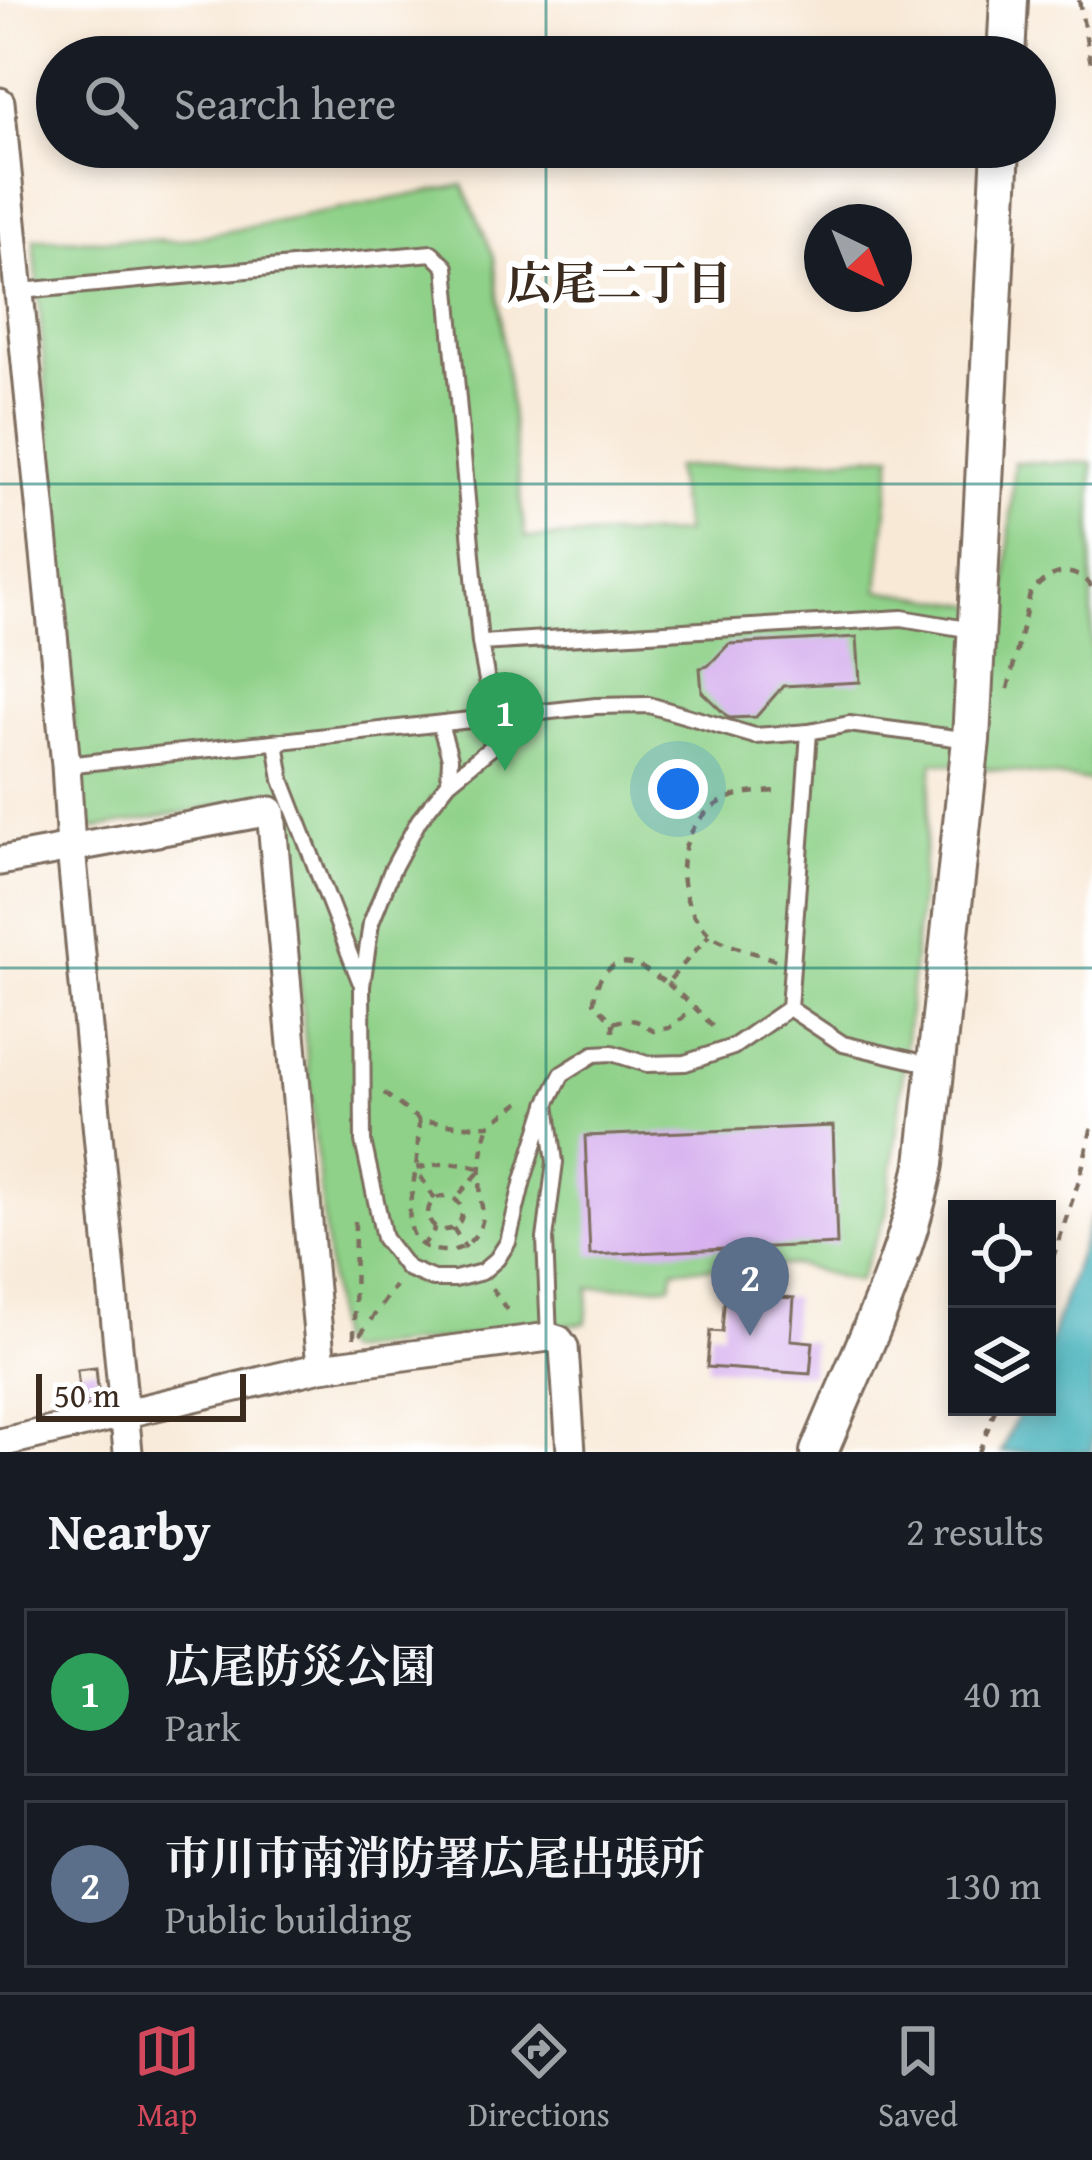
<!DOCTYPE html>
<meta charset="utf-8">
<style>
body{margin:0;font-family:"Gentium Book Plus","Noto Serif JP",serif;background:#20242c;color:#f1f3f6}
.controls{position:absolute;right:36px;bottom:36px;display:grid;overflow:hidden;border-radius:0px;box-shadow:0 6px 18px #0003}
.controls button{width:108px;height:108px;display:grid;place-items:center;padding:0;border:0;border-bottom:3px solid #363941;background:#171b24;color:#f1f3f6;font:60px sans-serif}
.compass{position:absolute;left:804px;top:204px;width:108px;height:108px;border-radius:50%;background:#171b24;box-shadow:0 6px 18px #0003;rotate:137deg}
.scale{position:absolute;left:36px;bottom:30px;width:210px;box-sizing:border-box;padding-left:12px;border:6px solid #3b2a1e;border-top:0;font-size:33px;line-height:42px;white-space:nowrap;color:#3b2a1e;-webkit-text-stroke:9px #fff;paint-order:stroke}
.you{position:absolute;left:678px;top:789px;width:42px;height:42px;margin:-30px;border:9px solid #fff;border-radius:50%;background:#1a73e8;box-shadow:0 0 0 18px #1a73e833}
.badge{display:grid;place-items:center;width:78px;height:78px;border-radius:50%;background:#d1495b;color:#fff;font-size:39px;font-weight:700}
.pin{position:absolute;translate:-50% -99px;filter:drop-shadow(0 3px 6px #0008)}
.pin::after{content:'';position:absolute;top:63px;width:42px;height:36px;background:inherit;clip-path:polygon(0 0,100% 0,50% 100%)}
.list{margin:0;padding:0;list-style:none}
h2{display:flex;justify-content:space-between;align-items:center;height:156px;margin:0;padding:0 48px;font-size:51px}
h2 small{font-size:39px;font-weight:400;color:#9ea1a6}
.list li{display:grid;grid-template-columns:78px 1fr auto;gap:36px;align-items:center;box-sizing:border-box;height:168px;margin:0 24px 24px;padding:0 24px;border:3px solid #363941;border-radius:0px}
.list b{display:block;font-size:45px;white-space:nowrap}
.list p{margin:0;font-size:39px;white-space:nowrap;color:#9ea1a6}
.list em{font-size:39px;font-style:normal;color:#9ea1a6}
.icon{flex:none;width:66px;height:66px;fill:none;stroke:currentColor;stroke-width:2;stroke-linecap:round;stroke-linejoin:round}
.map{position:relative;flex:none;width:1092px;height:1452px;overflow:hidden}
.search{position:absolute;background:#171b24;box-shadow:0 6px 18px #0003;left:36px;right:36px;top:36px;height:132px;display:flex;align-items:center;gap:30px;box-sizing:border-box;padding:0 42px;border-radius:66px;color:#9ea1a6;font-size:45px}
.sheet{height:540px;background:#171b24}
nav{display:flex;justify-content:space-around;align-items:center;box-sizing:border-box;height:168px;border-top:3px solid #363941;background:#171b24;font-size:33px;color:#9ea1a6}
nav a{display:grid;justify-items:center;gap:6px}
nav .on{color:#d1495b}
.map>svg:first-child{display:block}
</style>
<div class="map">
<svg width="1092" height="1452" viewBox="0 0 1092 1452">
<rect width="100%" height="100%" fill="#fff"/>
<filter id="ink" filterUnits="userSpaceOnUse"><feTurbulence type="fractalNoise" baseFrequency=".00833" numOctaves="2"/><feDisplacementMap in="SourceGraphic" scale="24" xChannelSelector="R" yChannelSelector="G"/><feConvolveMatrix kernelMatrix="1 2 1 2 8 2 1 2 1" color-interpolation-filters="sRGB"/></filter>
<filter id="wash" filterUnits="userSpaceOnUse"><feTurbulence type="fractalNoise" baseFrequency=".004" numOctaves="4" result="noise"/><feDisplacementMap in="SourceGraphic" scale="48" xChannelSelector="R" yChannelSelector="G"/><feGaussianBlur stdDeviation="2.7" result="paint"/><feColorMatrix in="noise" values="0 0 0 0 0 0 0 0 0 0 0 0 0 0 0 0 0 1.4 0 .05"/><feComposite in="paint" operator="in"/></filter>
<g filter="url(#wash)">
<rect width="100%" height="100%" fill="#f8e9d7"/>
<path fill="#8fd189" stroke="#657e54" stroke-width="3" d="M463,185L494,257L525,538L685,533L674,468L893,454L878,590L1005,610L1014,462L1092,463V781L933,762L899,1113L886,1215L858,1282L796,1265L674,1269L671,1285L589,1288L586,1323L344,1351L336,1343L280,795L94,829L81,819L34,239L178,241Z"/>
<path fill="#3daeb8" stroke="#3c6c6b" stroke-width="3" d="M1092,1213V1452H1001L1021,1407H1047V1350Z"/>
<g id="blocks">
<path fill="#d5aeee" d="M857,637L860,682L783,686L756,717L729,718L702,692L700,668L708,666L729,644Z
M833,1126L837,1244L590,1255L585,1136Z
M725,1293L794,1298L791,1340L813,1342L810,1374L707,1367L710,1331L722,1332Z
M96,1368L99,1399L80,1401L77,1370Z"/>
</g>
</g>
<g filter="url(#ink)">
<use href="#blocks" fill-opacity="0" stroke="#7d6d5f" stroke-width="3"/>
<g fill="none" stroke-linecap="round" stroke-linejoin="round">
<defs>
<path id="service" d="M21,291L432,253L446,267L480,643L494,718
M480,643L902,618L972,630
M529,717L449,782L419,820L392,870L371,923L362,986L363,1141L384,1238L407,1268L433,1279H455L482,1272L497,1259L508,1242L523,1180L546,1108
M440,724L450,758L449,782
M809,732L849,724L970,740
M276,742L282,780L360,981
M66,765L596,706L649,705L755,736L809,732L789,1008L733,1047L685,1063L647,1064L612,1053L594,1054L562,1074L547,1104L555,1162L545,1239L549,1337
M789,1008L843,1044L932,1065"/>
<path id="minor" d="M0,102L66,765L71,848L128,1452
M0,861L271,811L321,1367
M0,1443L321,1367L549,1337L559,1340L564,1347L571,1452"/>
<path id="tertiary" d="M1006,57L1009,0
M819,1452C858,1357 906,1264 925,1164L971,740L1001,147"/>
</defs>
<use href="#service" stroke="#7d6d5f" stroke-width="20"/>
<use href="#minor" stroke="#7d6d5f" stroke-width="33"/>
<use href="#tertiary" stroke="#7d6d5f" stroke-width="42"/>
<path stroke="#7d6d5f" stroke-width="4.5" stroke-dasharray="9 9" stroke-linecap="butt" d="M1079,0L1092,69
M1008,689L1030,594C1049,571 1071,563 1092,587
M775,960C757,953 719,944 707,932C668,892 675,822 727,799C745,791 764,792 782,791
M667,983L694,1007
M613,1023C631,1017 639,1020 653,1031L669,1028L695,1008L717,1030
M613,1032V1023L594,1002C595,982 607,959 631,964C643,966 655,977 667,983L709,935
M384,1093L419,1120L463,1126L489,1125L527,1097
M419,1120C418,1136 418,1152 416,1168C412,1197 394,1248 443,1251C459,1252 474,1242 480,1227C485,1217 482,1210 481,1200C479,1176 481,1147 489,1125
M428 1213a17 17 0 1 1 34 0a17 17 0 1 1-34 0Z
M435,1199L416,1169C440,1162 458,1162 482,1169L455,1199
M453,1228L466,1248
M422,1247L436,1227
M1047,1275L1080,1177L1092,1126
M492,1288L509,1313
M360,1335L395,1286
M354,1338L355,1212
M979,1452L996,1407"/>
<use href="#service" stroke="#fff" stroke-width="14"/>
<use href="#minor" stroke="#fff" stroke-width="27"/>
<use href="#tertiary" stroke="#fff" stroke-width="36"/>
</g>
</g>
<path fill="none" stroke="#0f766e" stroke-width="3" stroke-opacity="0.55" d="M546,0V57M546,147V1452M0,484H1092M0,968H1092"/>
<g text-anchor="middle" stroke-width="12" stroke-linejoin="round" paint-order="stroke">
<g font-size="45" font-weight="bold" fill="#3b2a1e" stroke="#fff">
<text x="619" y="299">広尾二丁目</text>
</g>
</g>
</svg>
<div class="controls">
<button><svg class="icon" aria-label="locate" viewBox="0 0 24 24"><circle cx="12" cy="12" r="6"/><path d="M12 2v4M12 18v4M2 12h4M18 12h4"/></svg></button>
<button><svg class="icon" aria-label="layers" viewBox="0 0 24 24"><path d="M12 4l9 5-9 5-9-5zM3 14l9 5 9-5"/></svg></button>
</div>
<svg class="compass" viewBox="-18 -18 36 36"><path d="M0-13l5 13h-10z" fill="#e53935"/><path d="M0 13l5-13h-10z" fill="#9ea1a6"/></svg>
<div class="scale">50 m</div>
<div class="you"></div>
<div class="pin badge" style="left:505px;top:771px;background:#2e9e5b">1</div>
<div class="pin badge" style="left:750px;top:1336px;background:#5c6f8a">2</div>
<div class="search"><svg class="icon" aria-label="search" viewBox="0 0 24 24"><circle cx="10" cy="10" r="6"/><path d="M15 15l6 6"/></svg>Search here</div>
</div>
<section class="sheet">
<h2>Nearby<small>2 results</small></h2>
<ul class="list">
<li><span class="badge" style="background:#2e9e5b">1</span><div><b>広尾防災公園</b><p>Park</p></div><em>40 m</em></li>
<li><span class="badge" style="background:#5c6f8a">2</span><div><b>市川市南消防署広尾出張所</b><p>Public building</p></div><em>130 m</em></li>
</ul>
</section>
<nav>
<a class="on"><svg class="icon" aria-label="map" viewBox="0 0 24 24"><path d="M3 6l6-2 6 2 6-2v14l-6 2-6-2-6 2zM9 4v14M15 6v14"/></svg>Map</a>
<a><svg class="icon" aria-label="directions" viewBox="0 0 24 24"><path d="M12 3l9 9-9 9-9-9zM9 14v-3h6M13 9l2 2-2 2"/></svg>Directions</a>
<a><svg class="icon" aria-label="saved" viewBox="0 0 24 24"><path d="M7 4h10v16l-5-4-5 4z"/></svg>Saved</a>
</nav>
